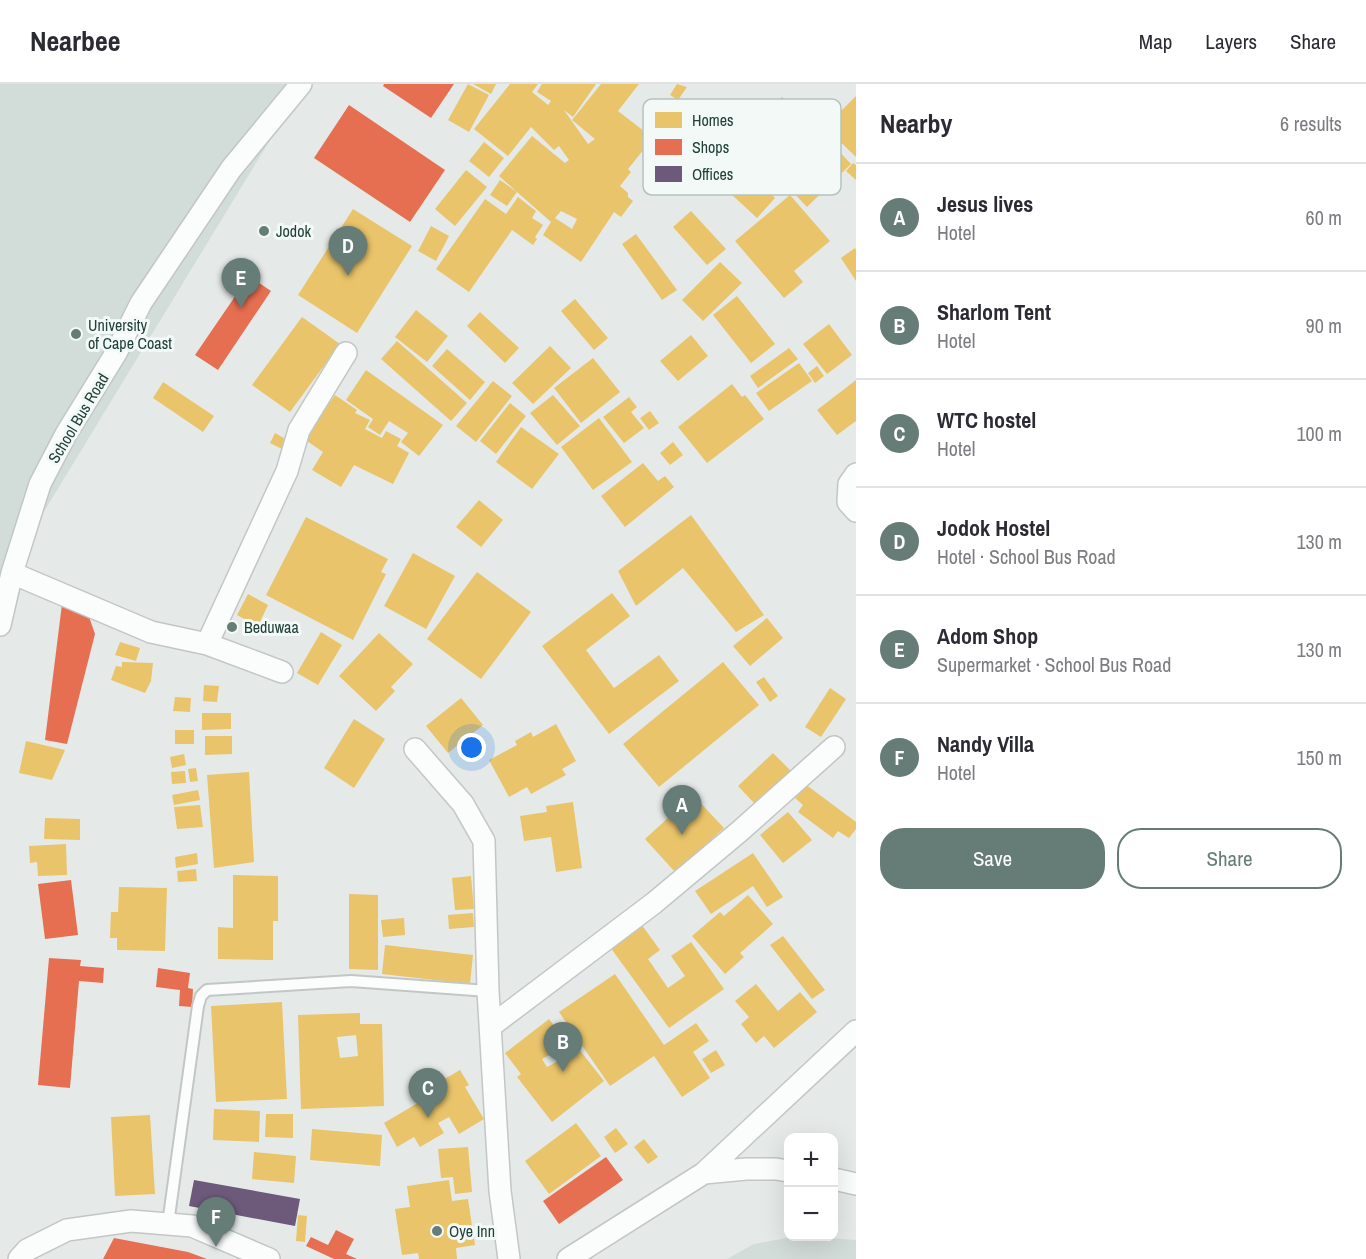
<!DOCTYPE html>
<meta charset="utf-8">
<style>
body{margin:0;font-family:"Archivo Narrow",sans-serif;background:#f7f7f7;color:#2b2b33}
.controls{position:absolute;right:18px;bottom:18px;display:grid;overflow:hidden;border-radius:12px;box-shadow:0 6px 24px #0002}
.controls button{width:54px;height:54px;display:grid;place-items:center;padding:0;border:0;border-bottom:2px solid #e1e1e2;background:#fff;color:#2b2b33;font:30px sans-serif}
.you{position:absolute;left:472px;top:664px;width:21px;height:21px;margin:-15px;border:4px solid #fff;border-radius:50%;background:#1a73e8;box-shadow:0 0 0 9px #1a73e833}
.badge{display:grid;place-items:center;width:39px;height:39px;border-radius:50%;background:#667c77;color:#fff;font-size:20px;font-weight:700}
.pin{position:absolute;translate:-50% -50px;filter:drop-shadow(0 2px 3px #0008)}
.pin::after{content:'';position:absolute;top:32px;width:21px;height:18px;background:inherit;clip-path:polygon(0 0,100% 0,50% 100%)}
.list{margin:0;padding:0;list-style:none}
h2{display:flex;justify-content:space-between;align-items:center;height:78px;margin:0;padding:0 24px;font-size:26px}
h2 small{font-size:20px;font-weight:400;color:#7c7c81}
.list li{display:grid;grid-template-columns:39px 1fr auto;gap:18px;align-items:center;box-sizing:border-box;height:108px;padding:0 24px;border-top:2px solid #e1e1e2}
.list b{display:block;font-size:22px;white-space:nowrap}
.list p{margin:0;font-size:20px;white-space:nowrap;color:#7c7c81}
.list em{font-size:20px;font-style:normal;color:#7c7c81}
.actions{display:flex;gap:12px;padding:18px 24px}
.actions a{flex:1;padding:14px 0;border:2px solid #667c77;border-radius:24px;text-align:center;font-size:21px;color:#667c77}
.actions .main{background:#667c77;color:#fff}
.map{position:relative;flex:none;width:856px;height:1175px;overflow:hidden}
header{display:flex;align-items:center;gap:36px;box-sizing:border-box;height:84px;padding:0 30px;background:#fff;border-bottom:2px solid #e1e1e2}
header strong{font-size:28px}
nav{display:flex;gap:33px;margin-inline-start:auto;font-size:21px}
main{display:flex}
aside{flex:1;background:#fff}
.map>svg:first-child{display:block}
</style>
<header>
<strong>Nearbee</strong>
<nav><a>Map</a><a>Layers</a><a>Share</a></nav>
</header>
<main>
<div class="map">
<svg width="856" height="1175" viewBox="0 0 856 1175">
<rect width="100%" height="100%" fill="#e5eae8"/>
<path fill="#d2dcd9" d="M0,0H304L0,500Z
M797,1152L856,1156V1175H727L754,1160Z"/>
<path fill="#e9c46a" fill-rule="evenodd" d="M468,0L489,11L469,48L448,36Z
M473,0H496L491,10Z
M510,0H538L532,8L548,21L551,17L537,8L542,0H596L573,33L564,26L588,60L595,55L572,36L601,0H639L618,27L653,54L628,85L631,88L620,102L628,109V113L633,117L621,133L614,128L581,178L543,151L551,138L499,92L532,52L565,79L569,76L559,62L554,66L531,43L508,72L474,45ZM561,127L577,135L572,145L555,134Z
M677,0L687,3L678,16L670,11Z
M856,12V73L825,43Z
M782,13L803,32L759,79L739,61Z
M484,58L504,74L489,93L469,77Z
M836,64L851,80L807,123L791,106Z
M722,66L775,114L757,134L704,85Z
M853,79L856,81V96L846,87Z
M466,86L487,103L455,142L435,125Z
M500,96L517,108L507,122L490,111Z
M790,111L830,157L794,187L803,198L784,214L735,157Z
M518,113L536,127L532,134L543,141L535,153L537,155L533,161L512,146L469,208L436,185L485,115L506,130Z
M353,125L412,162L357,249L298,211Z
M691,127L726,165L707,181L673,143Z
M431,142L449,152L436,177L418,167Z
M636,150L677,206L662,216L622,160Z
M855,164L856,166V197L841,174Z
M720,178L742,199L703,237L682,216Z
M737,212L775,260L751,279L713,231Z
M575,215L608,254L594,266L561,227Z
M416,226L448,252L427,278L395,253Z
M480,228L519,264L505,279L467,242Z
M302,233L340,260L290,328L252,301Z
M829,240L852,271L827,290L803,260Z
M691,251L708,272L678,297L660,277Z
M397,257L467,319L451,337L381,275Z
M550,262L571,284L533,320L512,299Z
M789,264L798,275L758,304L750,292Z
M447,265L485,298L470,316L432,282Z
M593,274L620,308L581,339L554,304Z
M799,279L812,297L769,327L756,309Z
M817,282L824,292L815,299L808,289Z
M366,286L443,341L419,372L401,358L408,349L389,337L380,351L368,343L373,335L346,316Z
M856,296V337L837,351L817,326Z
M493,297L512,312L476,358L456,342Z
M163,298L214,332L203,348L153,314Z
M732,300L742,313L745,311L764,335L707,379L678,343Z
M335,311L357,326L355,329L370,336L365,345L382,354L386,347L401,355L397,362L409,369L393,400L354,381L341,403L312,386L323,368L304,355Z
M553,311L580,342L557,361L530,329Z
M629,313L637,323L631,328L644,344L624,359L603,333Z
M510,319L526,332L496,370L480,357Z
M650,327L659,339L649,346L640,334Z
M599,334L632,378L593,406L561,363Z
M521,343L559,370L532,405L496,378Z
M275,349L289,357L284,366L270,359Z
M673,358L683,371L670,381L660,369Z
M643,379L658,397L665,392L674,403L625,443L601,412Z
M479,416L503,436L481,463L456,443Z
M691,431L764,531L736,548L683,484L636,522L618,487Z
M306,433L388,475L381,488L386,490L353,556L266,511Z
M413,469L455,492L426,545L384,522Z
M477,488L531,528L481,595L427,555Z
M612,509L630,532L586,566L614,604L659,571L679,597L609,650L542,562Z
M248,510L268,521L258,542L237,531Z
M767,534L783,554L750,582L733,562Z
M321,548L342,561L318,601L297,589Z
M379,549L413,580L391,603L395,607L376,627L339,592Z
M120,558L140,564L136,577L115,571Z
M122,578L153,579L151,597L145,609L111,596L116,582L122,583Z
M723,578L759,621L659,703L623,660Z
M764,593L778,612L770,618L756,598Z
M204,601L219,602L217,618L203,617Z
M830,604L846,615L821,653L805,643Z
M175,613L191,614L190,628L173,627Z
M461,614L483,641L448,669L426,642Z
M202,629H231V645L202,646Z
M354,635L385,655L354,704L324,684Z
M556,640L576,677L562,685L566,691L531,710L527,703L509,713L489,676L517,661L515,657L531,648L533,653Z
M175,646H194V660H175Z
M205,652H232V670L205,671Z
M26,657L65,666L52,696L19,689Z
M773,669L791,687L755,720L738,702Z
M184,670L186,681L172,684L170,673Z
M196,684L198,697L190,698L188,685Z
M185,687L186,699L172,700L171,688Z
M249,688L254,778L214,784L207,691Z
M805,700L856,738V745L849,754L838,747L833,754L798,728L803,721L795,714Z
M198,706L200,716L174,721L172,711Z
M693,711L724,744L675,788L645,755Z
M573,718L582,784L556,788L551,753L524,757L520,732L547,728L546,722Z
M200,721L203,743L177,745L174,723Z
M788,728L812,756L783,779L760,751Z
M45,734L80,735V756L44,755Z
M66,760L67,791L38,792L37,778L30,779L29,762Z
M197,769L198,780L176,784L175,773Z
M753,769L783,813L767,823L753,802L711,830L695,807Z
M196,785L197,797L178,798L177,787Z
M233,791L278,792V837H273V876L218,875V843L233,844Z
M471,792L474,825L455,826L452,794Z
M119,803L167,804L165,867L117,866V854H110L111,828H118Z
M349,810L378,811V886L349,885Z
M748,811L773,840L740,869L744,873L725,890L692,852L720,828L724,832Z
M473,829L474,843L449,845L448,831Z
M404,834L405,851L383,853L381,836Z
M641,840L660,866L648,875L668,904L685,892L671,872L691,858L724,905L669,944L610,863Z
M783,852L825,906L812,915L770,861Z
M385,861L473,871L470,900L382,890Z
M615,890L664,961L696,939L709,957L693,968L710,994L682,1013L654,972L610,1002L559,928Z
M756,900L778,927L800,908L817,928L774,964L764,952L756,959L741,940L749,933L735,917Z
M282,918L287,1015L216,1018L211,922Z
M360,929V940H382L384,1022L301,1025L298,931ZM356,951L358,972L340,974L337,953Z
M549,935L566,958L571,955L604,997L552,1038L517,993L521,990L505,969ZM555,968L560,976L547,983L542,975Z
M716,966L725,981L711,989L702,975Z
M460,986L469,1001L465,1003L484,1035L459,1050L449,1033L438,1039L444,1049L420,1063L414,1053L397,1063L384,1039L438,1007L434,1001Z
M214,1025L260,1027L259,1058L213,1056Z
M266,1030H293V1054L265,1053Z
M150,1031L155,1110L115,1112L111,1033Z
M576,1039L601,1072L549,1110L525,1077Z
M616,1044L628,1060L615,1069L604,1053Z
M312,1045L382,1051L380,1082L310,1076Z
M644,1055L658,1073L648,1080L634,1063Z
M468,1063L472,1108L455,1110L453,1093L441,1094L438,1065Z
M254,1068L296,1072L294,1099L252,1095Z
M449,1096L452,1117L468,1115L475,1161L456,1164L457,1175H419L418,1169L402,1171L395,1125L410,1123L407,1102Z
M298,1131L307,1132L305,1158L296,1157Z"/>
<path fill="#e76f51" d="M384,0H454L431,34L383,2Z
M349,21L445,86L410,138L314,74Z
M249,192L271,207L218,286L195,271Z
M62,520L87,527L95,550L67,660L45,656Z
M71,796L78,851L45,855L38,800Z
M49,874L81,876L80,882L104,884L103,899L79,897L70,1004L38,1001Z
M158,884L190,889L188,904L193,905L192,923L179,922L180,906L156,903Z
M606,1073L623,1096L559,1140L543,1117Z
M336,1146L354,1155L346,1170L357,1175H334L306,1162L311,1153L328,1161Z
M114,1154L188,1168L207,1175H103Z"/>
<path fill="#6d597a" d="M194,1096L300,1115L295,1142L189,1122Z"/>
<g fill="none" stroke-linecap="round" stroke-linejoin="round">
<defs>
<path id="service" d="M168,1140L198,922L201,912L207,906L351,897L488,907"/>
<path id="minor" d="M856,390L849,400L848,418L856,427
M12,489L151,548L207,560L282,588
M0,541L12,489L40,400L66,350L116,269L141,219L231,85L301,0
M207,560L287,387L299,346L346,269
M415,665L463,720L484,757L488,907L500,1107L509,1175
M491,942L654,819L740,747L834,663
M704,1089L856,947
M834,1095L856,1100
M19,1175L27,1166L67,1146L131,1137L192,1142L269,1175
M568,1175L704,1089L746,1085H776L788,1087"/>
</defs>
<use href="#service" stroke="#c2c7c5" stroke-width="14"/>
<use href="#minor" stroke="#c2c7c5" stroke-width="24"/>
<use href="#service" stroke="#fbfcfc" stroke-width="10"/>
<use href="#minor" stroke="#fbfcfc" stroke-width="21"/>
</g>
<g fill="#667c77" stroke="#f3f9f7" stroke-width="2">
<circle cx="264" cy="147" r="6"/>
<circle cx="76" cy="250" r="6"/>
<circle cx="232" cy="543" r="6"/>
<circle cx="437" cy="1147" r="6"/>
</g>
<g text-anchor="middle" stroke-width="6" stroke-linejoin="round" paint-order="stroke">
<g font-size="16" fill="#21403a" stroke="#f3f9f7" text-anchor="start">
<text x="276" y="153">Jodok</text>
<text x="88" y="247">University<tspan x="88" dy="18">of Cape Coast</tspan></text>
<text x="244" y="549">Beduwaa</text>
<text x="449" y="1153">Oye Inn</text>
</g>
<g font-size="16" fill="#21403a" stroke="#f3f9f7">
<text transform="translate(78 334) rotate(-59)" y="6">School Bus Road</text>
</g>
</g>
<rect x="643" y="15" width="198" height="96" rx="9" fill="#f3f9f7" stroke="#b4c2be" stroke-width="1.5"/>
<rect x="655" y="28" width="27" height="16" fill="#e9c46a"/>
<rect x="655" y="55" width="27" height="16" fill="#e76f51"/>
<rect x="655" y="82" width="27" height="16" fill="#6d597a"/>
<g font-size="16" fill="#21403a">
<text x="692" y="42">Homes</text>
<text x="692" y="69">Shops</text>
<text x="692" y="96">Offices</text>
</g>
</svg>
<div class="controls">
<button>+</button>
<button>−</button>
</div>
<div class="you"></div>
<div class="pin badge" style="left:682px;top:751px">A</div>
<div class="pin badge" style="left:563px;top:988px">B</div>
<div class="pin badge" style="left:428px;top:1034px">C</div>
<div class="pin badge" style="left:348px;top:192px">D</div>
<div class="pin badge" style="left:241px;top:224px">E</div>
<div class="pin badge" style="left:216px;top:1163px">F</div>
</div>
<aside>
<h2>Nearby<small>6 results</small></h2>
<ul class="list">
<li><span class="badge">A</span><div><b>Jesus lives</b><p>Hotel</p></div><em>60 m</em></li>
<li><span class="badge">B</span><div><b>Sharlom Tent</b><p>Hotel</p></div><em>90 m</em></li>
<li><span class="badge">C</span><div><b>WTC hostel</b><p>Hotel</p></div><em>100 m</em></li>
<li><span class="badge">D</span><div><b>Jodok Hostel</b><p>Hotel · School Bus Road</p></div><em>130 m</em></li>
<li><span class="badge">E</span><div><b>Adom Shop</b><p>Supermarket · School Bus Road</p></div><em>130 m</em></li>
<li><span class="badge">F</span><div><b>Nandy Villa</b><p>Hotel</p></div><em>150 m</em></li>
</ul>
<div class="actions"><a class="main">Save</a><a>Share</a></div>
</aside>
</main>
